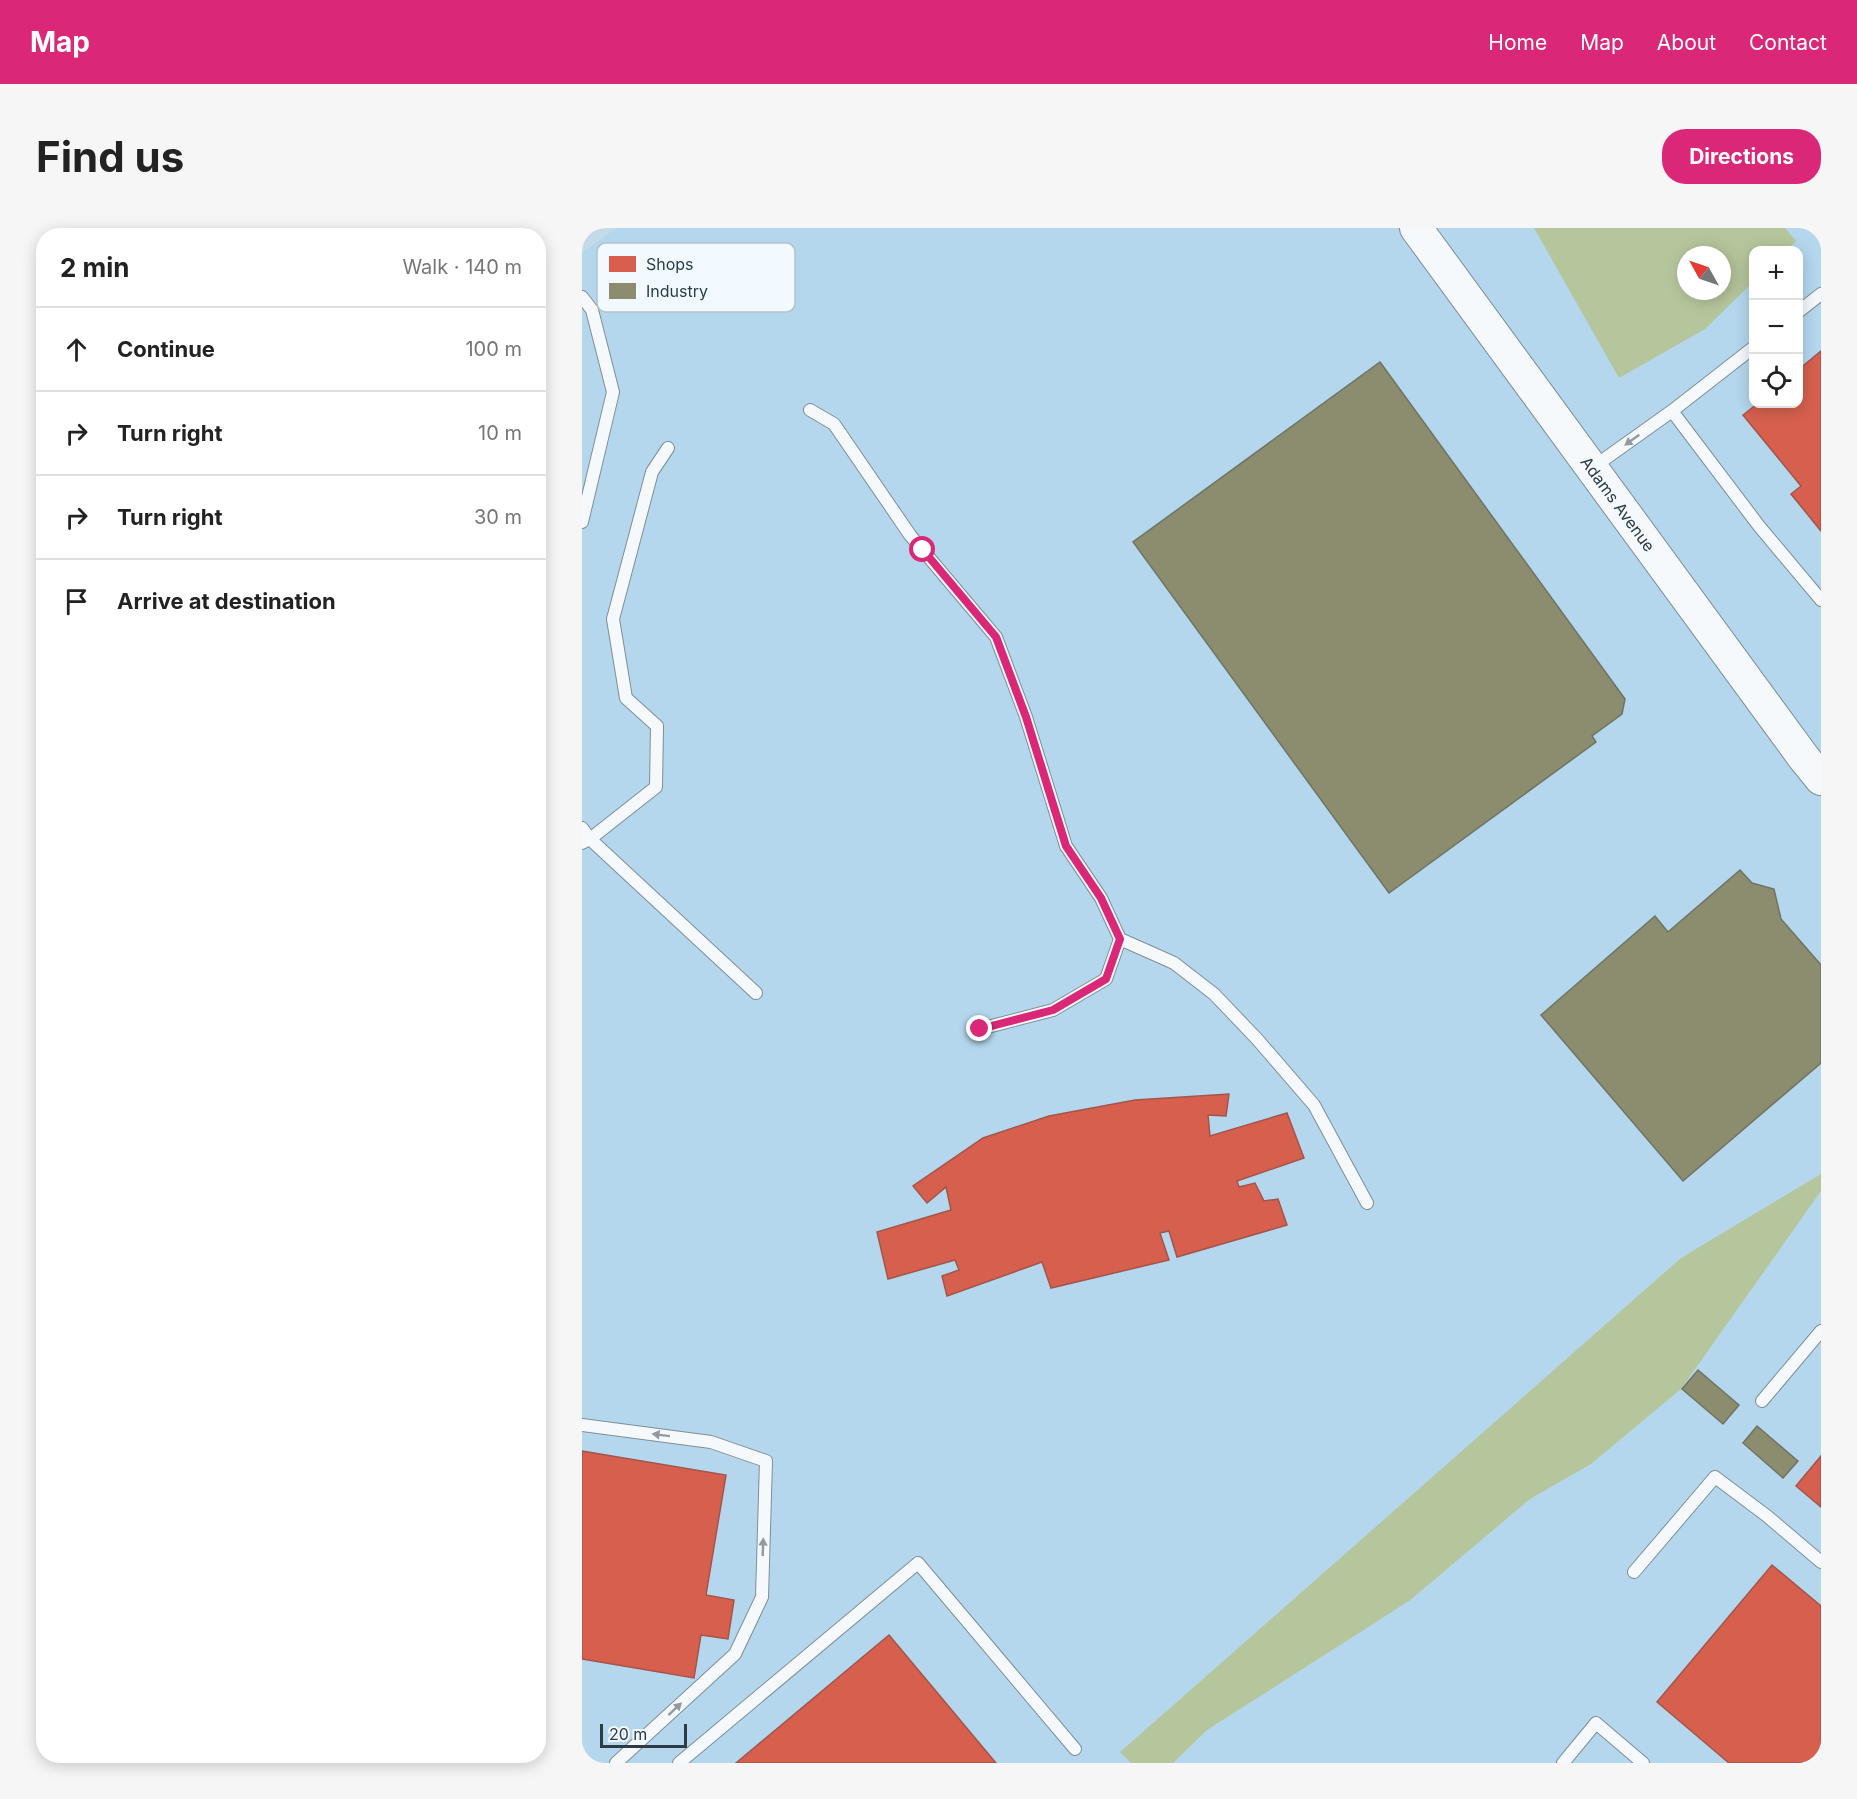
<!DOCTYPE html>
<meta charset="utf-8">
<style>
body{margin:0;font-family:Inter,sans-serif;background:#f6f6f6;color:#222}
.controls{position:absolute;right:18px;top:18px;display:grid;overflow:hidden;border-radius:12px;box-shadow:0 3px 15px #0003}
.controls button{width:54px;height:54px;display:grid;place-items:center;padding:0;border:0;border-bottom:2px solid #e0e0e0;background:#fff;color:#222;font:30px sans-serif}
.compass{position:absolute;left:1095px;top:18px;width:54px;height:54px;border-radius:50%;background:#fff;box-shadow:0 3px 15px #0003;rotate:310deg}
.scale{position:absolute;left:18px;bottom:15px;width:87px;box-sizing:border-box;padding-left:6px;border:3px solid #2c3b45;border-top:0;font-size:16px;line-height:21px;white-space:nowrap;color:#2c3b45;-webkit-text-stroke:4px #f2faff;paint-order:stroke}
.stop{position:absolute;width:18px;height:18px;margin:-14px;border:4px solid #db2777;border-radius:50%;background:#fff}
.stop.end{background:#db2777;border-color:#fff;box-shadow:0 2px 6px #0008}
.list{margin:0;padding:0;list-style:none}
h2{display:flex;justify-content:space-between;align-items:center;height:78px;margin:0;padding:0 24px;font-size:26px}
h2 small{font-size:20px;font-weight:400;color:#767676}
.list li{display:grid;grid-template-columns:39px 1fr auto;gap:18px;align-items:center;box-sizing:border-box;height:84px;padding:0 24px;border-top:2px solid #e0e0e0}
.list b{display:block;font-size:22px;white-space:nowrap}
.list em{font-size:20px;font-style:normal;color:#767676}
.icon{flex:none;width:33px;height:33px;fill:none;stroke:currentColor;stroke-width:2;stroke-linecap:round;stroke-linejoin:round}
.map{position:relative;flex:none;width:1239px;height:1535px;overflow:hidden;border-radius:24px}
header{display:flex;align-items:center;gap:36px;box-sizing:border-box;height:84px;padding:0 30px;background:#db2777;color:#fff}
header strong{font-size:28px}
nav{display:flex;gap:33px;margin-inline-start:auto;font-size:21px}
.intro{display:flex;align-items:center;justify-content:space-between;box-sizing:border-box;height:144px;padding:0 36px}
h1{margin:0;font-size:42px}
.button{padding:15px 27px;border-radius:24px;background:#db2777;color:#fff;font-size:21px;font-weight:700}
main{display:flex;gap:36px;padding:0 36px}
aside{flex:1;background:#fff;border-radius:24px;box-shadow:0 3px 15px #0003}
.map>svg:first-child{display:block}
</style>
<header>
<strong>Map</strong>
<nav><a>Home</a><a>Map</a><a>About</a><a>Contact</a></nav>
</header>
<div class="intro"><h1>Find us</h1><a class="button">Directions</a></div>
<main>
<aside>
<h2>2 min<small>Walk · 140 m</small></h2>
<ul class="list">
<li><svg class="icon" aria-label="ahead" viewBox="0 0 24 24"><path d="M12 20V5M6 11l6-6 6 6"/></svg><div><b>Continue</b></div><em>100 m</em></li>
<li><svg class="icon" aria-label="right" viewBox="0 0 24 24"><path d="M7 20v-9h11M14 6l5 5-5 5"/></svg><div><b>Turn right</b></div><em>10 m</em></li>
<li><svg class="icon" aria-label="right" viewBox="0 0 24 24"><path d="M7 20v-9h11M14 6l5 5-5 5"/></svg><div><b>Turn right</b></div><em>30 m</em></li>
<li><svg class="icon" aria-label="arrive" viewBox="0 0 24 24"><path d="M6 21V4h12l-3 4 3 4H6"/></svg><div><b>Arrive at destination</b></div></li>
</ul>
</aside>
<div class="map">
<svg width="1239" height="1535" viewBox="0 0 1239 1535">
<rect width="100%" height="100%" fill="#c5dae8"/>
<path fill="#b4d7ee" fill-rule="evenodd" d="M34,0H1239V1535H0V25ZM1172,22H1216V176H1172ZM1104,27H1140V63H1104Z"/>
<path fill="#b6c69c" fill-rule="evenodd" d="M952,0H1203L1214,13L1205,22H1172L1171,54L1123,101L1037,150ZM1104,27H1140V63H1104Z
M1239,946V963L1099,1161L1009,1236L948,1271L827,1373L625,1502L591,1535H549L538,1524L1099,1030Z"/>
<path fill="#d6604d" stroke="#a3554b" stroke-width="1.5" d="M1239,123V303L1209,266L1219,258L1161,187L1175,176H1216V142Z
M647,866L644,888L626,887L628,908L705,885L722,930L655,953L657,959L673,955L682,973L696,971L705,997L595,1029L587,1003L578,1005L587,1032L469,1060L460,1034L365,1068L360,1048L377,1042L373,1032L306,1051L295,1004L369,982L364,959L345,975L331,958L401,910L467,888L553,872Z
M0,1223L144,1247L124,1367L152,1372L146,1411L119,1407L112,1450L0,1431Z
M1239,1228V1279L1214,1258Z
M1190,1337L1239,1378V1535H1147L1075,1474Z
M307,1407L414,1535H154Z"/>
<path fill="#8c8c6e" stroke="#6f7462" stroke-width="1.5" d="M798,134L1043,471L1040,486L1010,508L1014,514L807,665L551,314Z
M1158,642L1170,655L1192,661L1199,691L1239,737V835L1101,953L959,787L1073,688L1086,704Z
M1116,1142L1157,1177L1141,1196L1100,1161Z
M1175,1198L1216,1233L1201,1250L1161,1215Z"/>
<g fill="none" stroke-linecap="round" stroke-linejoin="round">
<defs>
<path id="service" d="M0,69L10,82L31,164L0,294
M1216,84L1239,66
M228,182L252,196L328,307L414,409L444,489L484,618L519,670L538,711L524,751L471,782L398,801
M1090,183L1177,298L1239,372
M1010,240L1090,183L1172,119
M0,600L8,611L74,559L75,498L44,470L31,391L70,244L86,220
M0,615L8,611L174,765
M538,711L592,735L632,766L675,811L732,877L785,975
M1180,1173L1239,1103
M0,1197L129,1214L184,1233L180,1369L153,1426L34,1535
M1052,1344L1133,1249L1185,1288L1239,1334
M97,1535L336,1335L493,1521
M981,1535L1014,1495L1061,1535"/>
<g id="tertiary">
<path id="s1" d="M834,0L1222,530L1239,551"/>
</g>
</defs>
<use href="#service" stroke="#7e8e98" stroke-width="14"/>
<use href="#tertiary" stroke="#7e8e98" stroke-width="34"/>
<use href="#service" stroke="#f6f9fc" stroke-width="12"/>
<use href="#tertiary" stroke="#f6f9fc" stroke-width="32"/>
</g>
<defs><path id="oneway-solid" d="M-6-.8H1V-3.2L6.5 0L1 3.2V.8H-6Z" transform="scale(1.5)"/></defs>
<g fill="#919aa0">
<use href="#oneway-solid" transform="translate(1050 212) rotate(144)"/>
<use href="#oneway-solid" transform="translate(79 1207) rotate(-173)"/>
<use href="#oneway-solid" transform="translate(181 1319) rotate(-88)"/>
<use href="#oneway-solid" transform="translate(93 1481) rotate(-43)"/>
</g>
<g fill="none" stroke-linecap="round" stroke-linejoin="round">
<path stroke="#db2777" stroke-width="8" d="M341,322L414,409L444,489L484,618L519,670L538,711L524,751L471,782L398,801"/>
</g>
<g text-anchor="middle" stroke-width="6" stroke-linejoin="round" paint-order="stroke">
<g font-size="16" fill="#2c3b45" stroke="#f2faff">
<text dy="6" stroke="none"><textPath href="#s1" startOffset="342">Adams Avenue</textPath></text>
</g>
</g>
<rect x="15" y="15" width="198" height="69" rx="9" fill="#f2faff" stroke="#b7c1c7" stroke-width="1.5"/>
<rect x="27" y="28" width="27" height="16" fill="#d6604d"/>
<rect x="27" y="55" width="27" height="16" fill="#8c8c6e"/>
<g font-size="16" fill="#2c3b45">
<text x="64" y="42">Shops</text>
<text x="64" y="69">Industry</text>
</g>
</svg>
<div class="controls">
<button>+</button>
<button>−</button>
<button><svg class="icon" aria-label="locate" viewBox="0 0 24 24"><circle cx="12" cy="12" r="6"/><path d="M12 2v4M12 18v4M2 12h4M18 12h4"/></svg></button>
</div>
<svg class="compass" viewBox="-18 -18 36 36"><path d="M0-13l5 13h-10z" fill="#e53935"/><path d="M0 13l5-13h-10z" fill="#767676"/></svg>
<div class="scale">20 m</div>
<div class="stop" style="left:341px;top:322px"></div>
<div class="stop end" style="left:398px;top:801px"></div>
</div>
</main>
